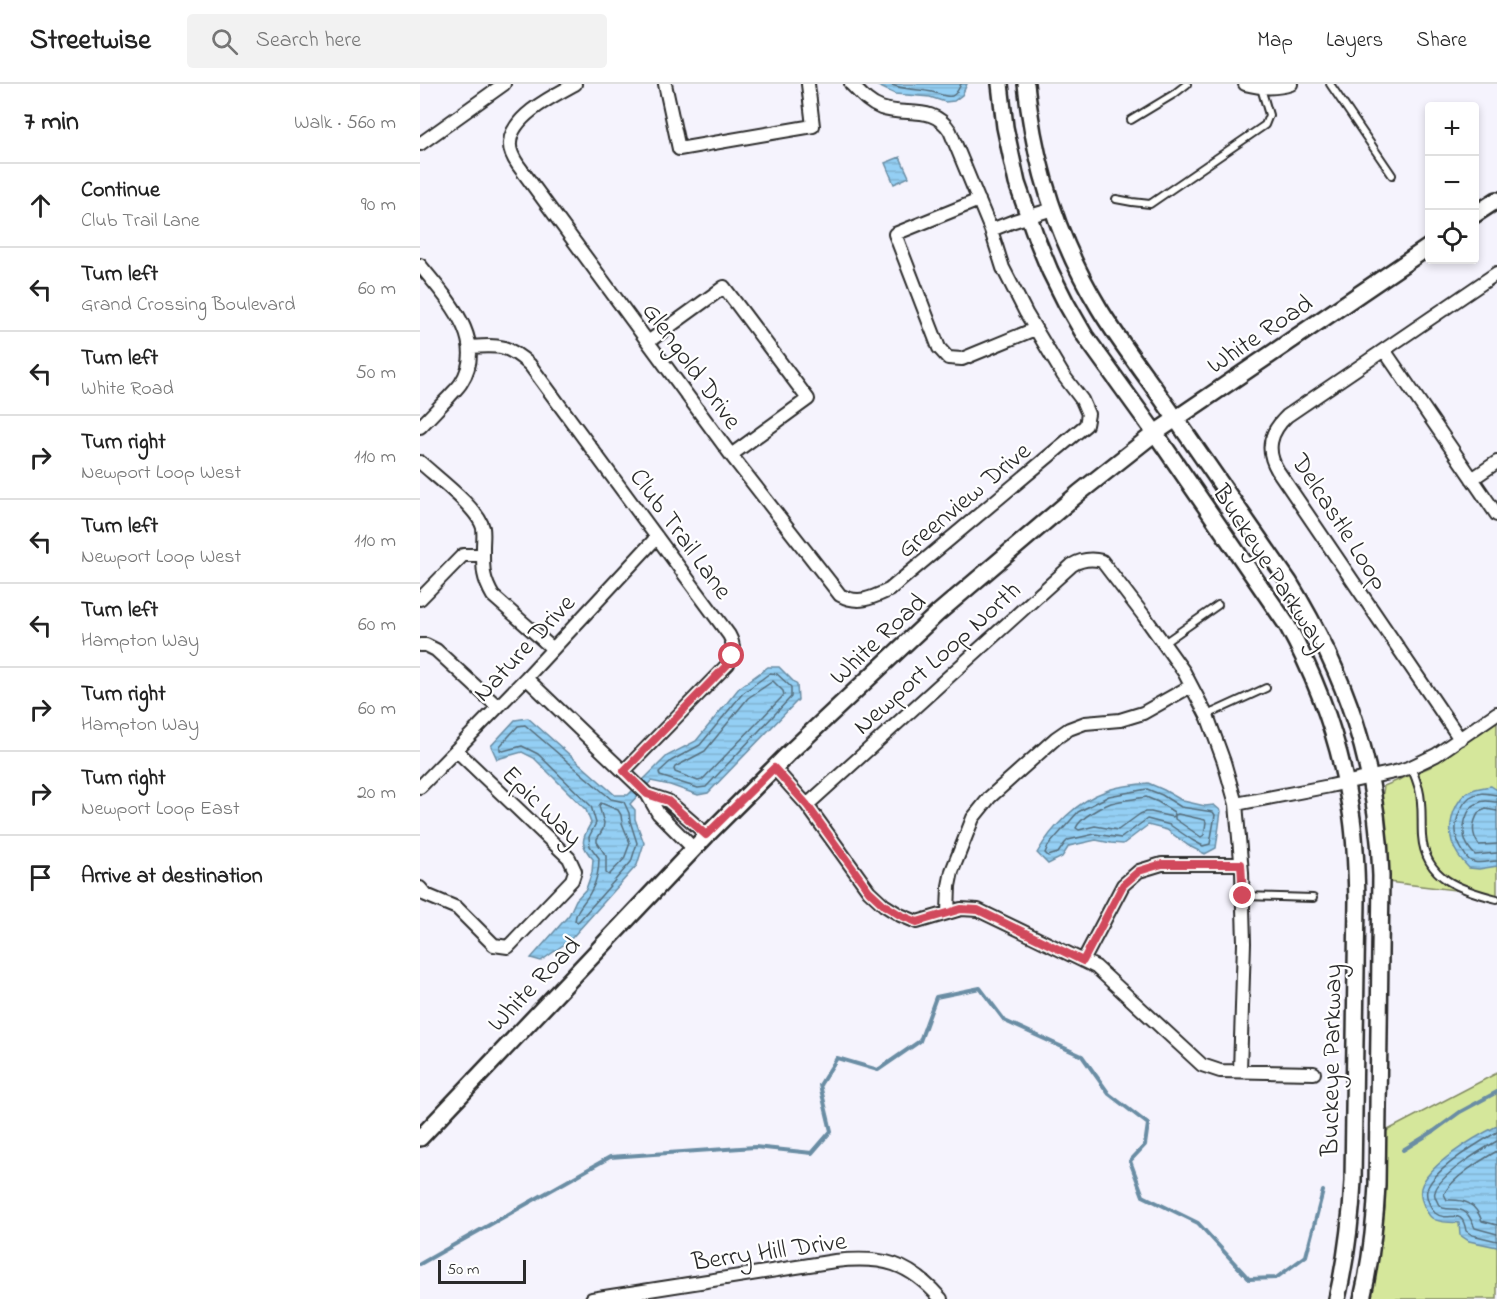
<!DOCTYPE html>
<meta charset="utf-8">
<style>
body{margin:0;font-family:"Indie Flower",sans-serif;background:#f2f2f2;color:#222}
.controls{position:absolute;right:18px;top:18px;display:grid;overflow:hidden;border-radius:6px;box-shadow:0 3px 9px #0003}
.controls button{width:54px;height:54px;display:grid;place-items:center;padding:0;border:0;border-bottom:2px solid #e0e0e0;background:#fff;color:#222;font:30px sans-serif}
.scale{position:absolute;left:18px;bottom:15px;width:88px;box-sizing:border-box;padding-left:6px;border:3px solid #2b2b2b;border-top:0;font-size:16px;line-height:21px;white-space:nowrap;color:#2b2b2b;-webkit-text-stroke:4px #fff;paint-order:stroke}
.stop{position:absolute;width:18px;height:18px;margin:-14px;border:4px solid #d1495b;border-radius:50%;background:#fff}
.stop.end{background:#d1495b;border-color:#fff;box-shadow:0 2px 6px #0008}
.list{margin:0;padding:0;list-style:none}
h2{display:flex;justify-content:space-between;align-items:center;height:78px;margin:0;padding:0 24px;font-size:26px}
h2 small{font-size:20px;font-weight:400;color:#767676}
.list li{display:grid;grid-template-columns:39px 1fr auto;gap:18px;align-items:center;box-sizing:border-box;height:84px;padding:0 24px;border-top:2px solid #e0e0e0}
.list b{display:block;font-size:22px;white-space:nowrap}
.list p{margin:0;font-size:20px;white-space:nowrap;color:#767676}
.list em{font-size:20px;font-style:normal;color:#767676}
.icon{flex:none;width:33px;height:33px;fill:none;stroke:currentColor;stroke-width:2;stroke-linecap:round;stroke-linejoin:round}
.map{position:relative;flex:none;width:1077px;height:1215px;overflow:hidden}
header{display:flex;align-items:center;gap:36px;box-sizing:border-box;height:84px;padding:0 30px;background:#fff;border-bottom:2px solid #e0e0e0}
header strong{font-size:28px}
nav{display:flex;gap:33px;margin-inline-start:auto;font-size:21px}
.search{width:420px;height:54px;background:#f2f2f2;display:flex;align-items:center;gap:15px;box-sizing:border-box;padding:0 21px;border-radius:6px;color:#767676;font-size:22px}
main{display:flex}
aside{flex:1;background:#fff}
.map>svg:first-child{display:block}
</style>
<header>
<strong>Streetwise</strong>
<div class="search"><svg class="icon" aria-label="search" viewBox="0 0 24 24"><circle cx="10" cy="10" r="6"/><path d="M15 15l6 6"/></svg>Search here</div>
<nav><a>Map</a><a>Layers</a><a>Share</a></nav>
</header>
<main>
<aside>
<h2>7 min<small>Walk · 560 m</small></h2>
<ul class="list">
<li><svg class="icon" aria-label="ahead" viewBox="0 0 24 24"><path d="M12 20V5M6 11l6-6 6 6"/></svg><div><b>Continue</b><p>Club Trail Lane</p></div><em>90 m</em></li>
<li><svg class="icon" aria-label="left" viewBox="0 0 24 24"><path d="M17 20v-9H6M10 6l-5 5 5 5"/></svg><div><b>Turn left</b><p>Grand Crossing Boulevard</p></div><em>60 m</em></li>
<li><svg class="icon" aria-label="left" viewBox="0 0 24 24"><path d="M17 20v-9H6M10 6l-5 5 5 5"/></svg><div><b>Turn left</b><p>White Road</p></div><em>50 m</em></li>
<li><svg class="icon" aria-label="right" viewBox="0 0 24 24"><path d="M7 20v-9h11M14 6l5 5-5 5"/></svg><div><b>Turn right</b><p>Newport Loop West</p></div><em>110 m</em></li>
<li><svg class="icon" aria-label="left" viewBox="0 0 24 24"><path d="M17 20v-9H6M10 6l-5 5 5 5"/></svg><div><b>Turn left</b><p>Newport Loop West</p></div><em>110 m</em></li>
<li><svg class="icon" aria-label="left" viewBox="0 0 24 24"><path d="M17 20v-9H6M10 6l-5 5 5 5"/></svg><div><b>Turn left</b><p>Hampton Way</p></div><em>60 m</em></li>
<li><svg class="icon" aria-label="right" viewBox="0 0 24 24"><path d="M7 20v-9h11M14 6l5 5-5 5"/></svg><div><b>Turn right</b><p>Hampton Way</p></div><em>60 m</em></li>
<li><svg class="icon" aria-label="right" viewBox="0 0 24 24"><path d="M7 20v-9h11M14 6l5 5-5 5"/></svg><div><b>Turn right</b><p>Newport Loop East</p></div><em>20 m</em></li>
<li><svg class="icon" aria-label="arrive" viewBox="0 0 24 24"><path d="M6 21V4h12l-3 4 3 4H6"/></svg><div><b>Arrive at destination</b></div></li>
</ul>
</aside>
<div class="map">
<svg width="1077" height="1215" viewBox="0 0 1077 1215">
<defs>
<pattern id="water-rules" width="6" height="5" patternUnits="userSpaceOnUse" patternTransform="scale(1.5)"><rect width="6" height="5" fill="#94cff4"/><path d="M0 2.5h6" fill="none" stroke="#80b2d1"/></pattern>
</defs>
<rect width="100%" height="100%" fill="#f5f3fd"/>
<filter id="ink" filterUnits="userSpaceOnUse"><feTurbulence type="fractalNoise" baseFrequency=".0167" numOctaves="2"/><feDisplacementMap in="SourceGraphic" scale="12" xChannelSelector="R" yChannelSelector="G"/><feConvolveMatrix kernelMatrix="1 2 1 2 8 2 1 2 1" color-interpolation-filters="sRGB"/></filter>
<g filter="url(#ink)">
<path fill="#d5e79b" stroke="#808963" stroke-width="1.5" d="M1077,633V811L968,798L961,720L964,702L1010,683Z
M1077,989V1215H950L965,1124L966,1047Z"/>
<path fill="url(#water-rules)" stroke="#6a8da4" stroke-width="1.5" d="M454,0H547L542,11L534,17L525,18L510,13L475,10Z
M480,73L489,93L474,100L465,79Z
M348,583H359L377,601L378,616L288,709L278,711L250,701L231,697L210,720L215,726V735L224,759L217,781L150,856L121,877L111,874L149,831L156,816L166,805L172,788L173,775C160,761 161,756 171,739L166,726L114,674L102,668L77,675L71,662L95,636L108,634L195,711H208L247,672L276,657L319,604Z
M728,699L744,706L763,717L785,722L794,721L801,727L796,764L785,770L769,762L747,746L728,741L703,760L691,759L676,756L649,762L642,773L628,780L617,769C632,743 657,717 686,707C698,702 715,701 728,699Z
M1071,702L1077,706V782L1059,785L1049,784C1032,767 1026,751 1034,727C1037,720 1041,712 1048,708C1055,704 1064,703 1071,702Z
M1077,1042V1163L1049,1157L1040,1151L1039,1139C1030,1137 1020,1140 1012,1134C1008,1131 1006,1126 1004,1122C1001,1116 1000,1110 1001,1104C1007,1081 1057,1052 1077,1042Z"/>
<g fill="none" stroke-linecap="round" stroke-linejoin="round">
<path stroke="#556d7b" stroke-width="1.5" d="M469,0C483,6 498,5 512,8C518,9 526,14 532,12C537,10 539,4 541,0
M350,589L357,590L371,603V613L286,703L278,704L240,692L239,688L251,677L280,661L323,609Z
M353,597L363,607L364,611L282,696L278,697L255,688L254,685L255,683L285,667L328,614Z
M105,641L191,715L204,718L209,729L210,737L217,759L211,778L158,838L155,837C156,824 166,818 171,807C177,797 179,785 179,774L170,762L169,753L176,739L171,722L118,670L102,662L83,667L80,666V662L98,642Z
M727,705L742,711L761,723L793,728L795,731L790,760L783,762L772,756L750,741L727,735L701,754L675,750L648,756L645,759L638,769L628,772L625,769L628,762L658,728L689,712Z
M1077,711C1068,710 1059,707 1050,713C1041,720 1035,737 1036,747C1036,755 1040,763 1044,769C1046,773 1049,777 1054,778C1061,780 1070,777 1077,777
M726,713L738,718L754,728L755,731L758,730L785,736L786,738L784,751L781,753L755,735V732L752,733L731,728H725L720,730L698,746L675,742L659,746L656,744C660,734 680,723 691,719C702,716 715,715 726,713Z
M1077,718C1070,718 1065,715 1058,719C1045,724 1041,746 1046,758C1048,763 1051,767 1055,771L1077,769
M181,719L198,726L201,731L202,739L210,759L204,775L189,791L186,789V772L177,758V755L183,745L184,739L179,722Z
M1077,727L1066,725L1059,728C1052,739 1051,750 1059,761L1077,760
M1077,1048C1058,1059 1017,1083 1008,1103C1005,1109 1007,1115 1010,1121C1011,1123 1013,1127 1015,1129C1029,1140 1042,1121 1046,1147L1052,1151L1077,1157
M1077,1057C1063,1065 1018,1092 1015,1108C1014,1111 1015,1114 1017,1117C1018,1120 1019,1122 1023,1124C1026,1125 1028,1125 1032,1125C1048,1125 1049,1132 1055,1144L1077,1150
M1077,1067C1060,1077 1033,1093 1024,1110L1027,1116C1045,1115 1055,1119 1062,1137L1077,1141"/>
<path stroke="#6a8da4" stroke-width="4" d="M983,1066L1014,1047L1040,1028L1077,1008
M0,1180L190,1073L335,1063L392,1069L411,1047L400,1001L417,974L458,986L500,957L516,913L560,904L585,937L662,972L689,1010L728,1040L725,1061L710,1077L723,1112L778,1139L829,1195L856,1194L886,1172L903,1107"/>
<defs>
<path id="service" d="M910,0L972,91
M711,36L754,10L767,0
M696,115L712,118L730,120L845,41L849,31L841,4
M744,559L798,521
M787,631L846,604
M991,683C994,690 997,698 999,705C1003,720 1001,737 1002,752C1005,795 1041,806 1077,815
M823,812L893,814"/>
<path id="minor" d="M155,0C135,11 91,32 90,59C89,67 94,75 98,81L311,371L420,511C438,521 452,514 469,506L666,341L668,330L662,316L643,291L606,229L583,184L571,146L530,47C513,20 486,33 461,24C448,19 440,9 431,0
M245,0L259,65L393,42L388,0
M825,0C840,4 856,5 871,0
M0,60L84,0
M559,116L475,150L519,264L528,274L542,275L615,245
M571,146L594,137L633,125
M0,181C25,213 69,256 41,299C38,304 33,308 29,313C19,323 10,333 0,343
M228,258L304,203L388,315L311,371
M50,263C79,261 87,260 110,281L309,551C315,562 314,570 308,580L204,687
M964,266L1077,431
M0,378C16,393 58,424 63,444C64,450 63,457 63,463C63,484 62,493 73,512L133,565
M1052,395L1077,378
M0,515L43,471H63
M0,561H6L16,566L78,623
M106,594L227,710L238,729L273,764
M1040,655L858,387C845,366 850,348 867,332L1077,189
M354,684L387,721L449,807L464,821L480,831L497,838L541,825L558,826L676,883L782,981L800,987L894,989
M0,703L106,594L237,453
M227,710L248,717L287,751
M816,720L910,702L979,687L991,683L1016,671L1077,629
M387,721L652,481C662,475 671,474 682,477L724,532L764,588L788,634L804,678L816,720L822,788L824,859L820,987
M0,804L6,811L37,824L74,861L88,863L152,796L155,787L149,774L36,666
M528,829L529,802L532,787L553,734L570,713L636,654L649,645L665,639L700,636L723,629L771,602
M663,877L703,801L719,787L742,780H821
M172,1215L415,1177C463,1172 489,1178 521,1215"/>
<path id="tertiary" d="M580,0L585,43L597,99L616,153L630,187L646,219L665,252L735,349L867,541C899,599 921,662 931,728C936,757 936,786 937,815L933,1097C931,1137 926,1176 917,1215
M606,0C614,79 638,156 679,224C700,259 726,291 749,325C789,383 829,440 869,498C926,591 958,682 961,792L957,1101C955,1140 951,1177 942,1215
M1054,131L1077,116
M0,1054L287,751L370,668L518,529L659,409L735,349L1010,162"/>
</defs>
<use href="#service" stroke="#2b2b2b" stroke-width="10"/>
<use href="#minor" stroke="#2b2b2b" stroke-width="16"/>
<use href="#tertiary" stroke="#2b2b2b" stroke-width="20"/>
<use href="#service" stroke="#fff" stroke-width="6"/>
<use href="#minor" stroke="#fff" stroke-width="12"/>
<use href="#tertiary" stroke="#fff" stroke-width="15"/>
</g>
</g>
<g fill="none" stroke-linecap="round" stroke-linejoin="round" filter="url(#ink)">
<path stroke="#d1495b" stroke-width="8" d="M312,572L308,580L204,687L227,710L248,717L286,751L354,684L387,721L449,807L464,821L480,831L497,838L541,825L558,826L663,877L703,801L719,787L742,780H821L823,812"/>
</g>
<g text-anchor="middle" stroke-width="4.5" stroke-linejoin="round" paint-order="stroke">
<g font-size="26" fill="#2b2b2b" stroke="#fff">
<text transform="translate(839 249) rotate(-34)" y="9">White Road</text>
<text transform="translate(273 281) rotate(54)" y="9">Glengold Drive</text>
<text transform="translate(543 415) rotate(-40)" y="9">Greenview Drive</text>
<text transform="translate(921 437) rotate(57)" y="9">Delcastle Loop</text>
<text transform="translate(262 449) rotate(54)" y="9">Club Trail Lane</text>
<text transform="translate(852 483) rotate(57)" y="9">Buckeye Parkway</text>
<text transform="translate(457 554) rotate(-43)" y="9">White Road</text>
<text transform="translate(103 563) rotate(-47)" y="9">Nature Drive</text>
<text transform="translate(516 573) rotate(-42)" y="9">Newport Loop North</text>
<text transform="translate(123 721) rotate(45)" y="9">Epic Way</text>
<text transform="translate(113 899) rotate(-46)" y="9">White Road</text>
<text transform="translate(910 976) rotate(-89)" y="9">Buckeye Parkway</text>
<text transform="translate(349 1166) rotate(-8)" y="9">Berry Hill Drive</text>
</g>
</g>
</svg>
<div class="controls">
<button>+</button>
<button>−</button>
<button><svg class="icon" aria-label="locate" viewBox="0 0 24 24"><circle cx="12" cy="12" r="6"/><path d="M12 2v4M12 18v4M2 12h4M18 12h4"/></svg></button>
</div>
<div class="scale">50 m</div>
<div class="stop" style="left:312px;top:572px"></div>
<div class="stop end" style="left:823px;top:812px"></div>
</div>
</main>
